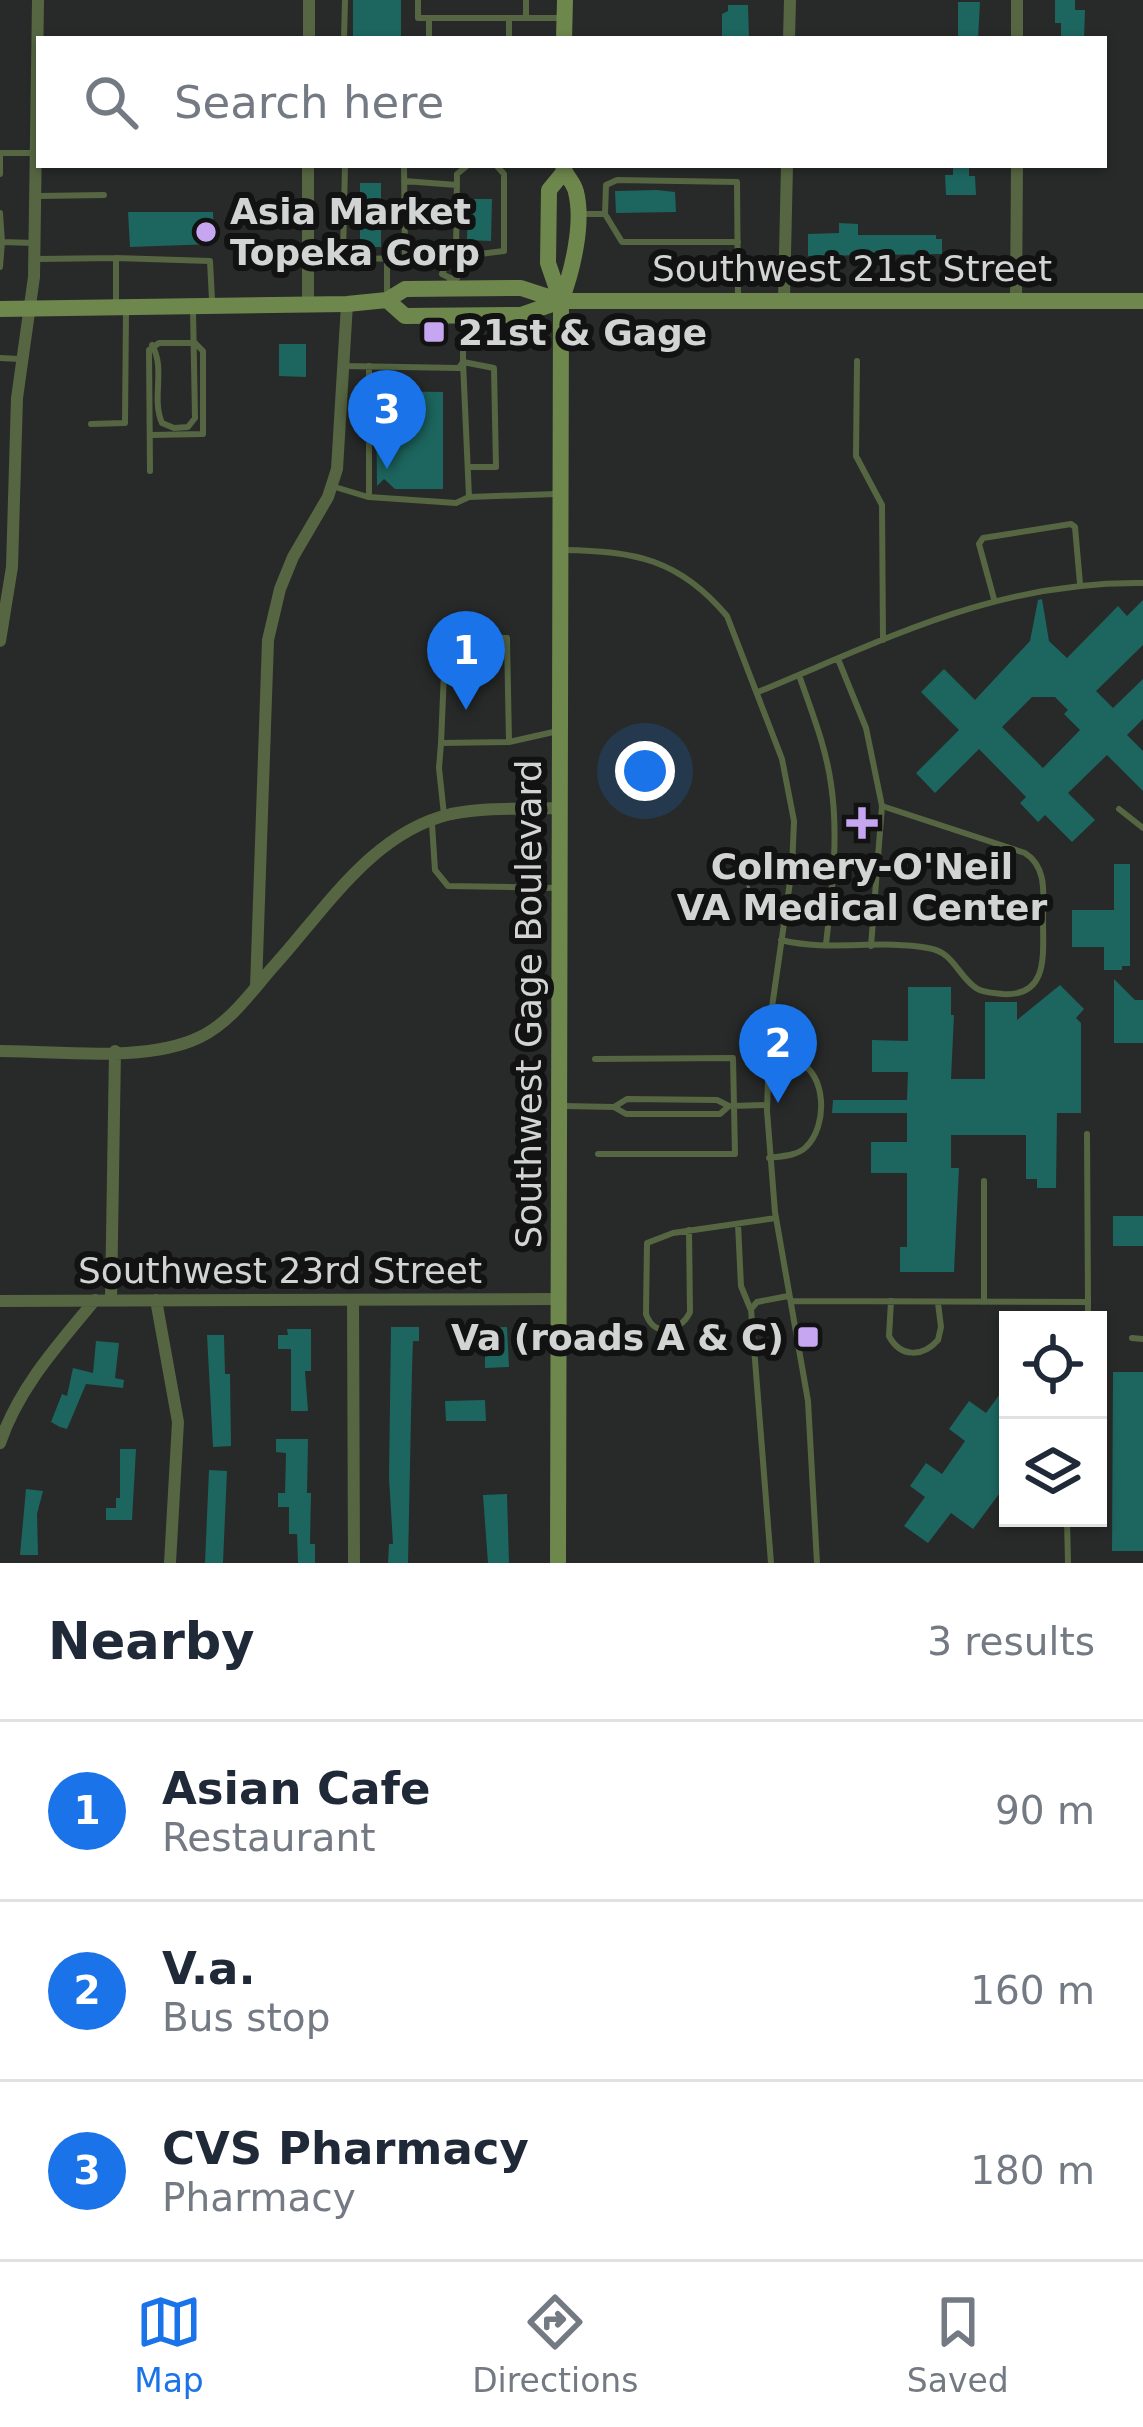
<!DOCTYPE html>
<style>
body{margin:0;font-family:"DejaVu Sans",sans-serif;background:#f6f6f7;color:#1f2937}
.controls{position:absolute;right:36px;bottom:36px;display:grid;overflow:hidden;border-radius:0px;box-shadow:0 3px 9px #0004}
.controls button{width:108px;height:108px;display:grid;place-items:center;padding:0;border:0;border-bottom:3px solid #e0e1e3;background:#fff;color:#1f2937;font:60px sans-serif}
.you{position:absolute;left:645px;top:771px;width:42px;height:42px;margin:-30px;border:9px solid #fff;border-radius:50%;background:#1a73e8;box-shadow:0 0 0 18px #1a73e833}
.badge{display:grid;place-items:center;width:78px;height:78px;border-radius:50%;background:#1a73e8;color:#fff;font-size:39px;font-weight:700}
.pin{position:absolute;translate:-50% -99px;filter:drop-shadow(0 3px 6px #0008)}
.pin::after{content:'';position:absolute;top:63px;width:42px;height:36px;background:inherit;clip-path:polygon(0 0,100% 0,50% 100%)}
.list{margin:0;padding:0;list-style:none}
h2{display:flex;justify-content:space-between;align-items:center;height:156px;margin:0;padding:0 48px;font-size:51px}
h2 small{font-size:39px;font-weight:400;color:#747a83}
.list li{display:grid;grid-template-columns:78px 1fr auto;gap:36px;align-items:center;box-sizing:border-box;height:180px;padding:0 48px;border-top:3px solid #e0e1e3}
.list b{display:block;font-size:45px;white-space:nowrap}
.list p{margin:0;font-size:39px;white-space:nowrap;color:#747a83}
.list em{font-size:39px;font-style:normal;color:#747a83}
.icon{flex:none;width:66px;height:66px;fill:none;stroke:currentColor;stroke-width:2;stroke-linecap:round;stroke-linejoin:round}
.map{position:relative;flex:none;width:1143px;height:1563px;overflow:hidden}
.search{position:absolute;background:#fff;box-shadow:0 3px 9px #0004;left:36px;right:36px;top:36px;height:132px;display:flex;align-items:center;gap:30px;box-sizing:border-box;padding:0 42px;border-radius:0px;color:#747a83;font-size:45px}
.sheet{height:696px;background:#fff}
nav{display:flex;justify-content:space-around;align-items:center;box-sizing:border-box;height:168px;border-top:3px solid #e0e1e3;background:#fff;font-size:33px;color:#747a83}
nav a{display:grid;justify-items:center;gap:6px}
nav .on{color:#1a73e8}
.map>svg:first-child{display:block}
</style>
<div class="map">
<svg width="1143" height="1563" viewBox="0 0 1143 1563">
<rect width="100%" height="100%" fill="#272a28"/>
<path fill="#1d655f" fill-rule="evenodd" d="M353,0H401V39H353Z
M1055,0H1075V10H1085L1084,39H1061V23H1055Z
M958,2H980L978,39H958Z
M728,5H748L749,39H722V14L728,11Z
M953,165H969V176H975L976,195H946L945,175H953Z
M360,183H381V247H360Z
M657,190L675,192L676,212L616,213L615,191Z
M468,199H492L491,241L467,240Z
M128,212H213L214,244L130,247Z
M839,223L858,224V235H936V239H942V254L808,256V234L839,233Z
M279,344H306V377L279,376Z
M376,391L443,392V489H395L384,479L377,486Z
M1042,599L1049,641L1067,658L1118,606L1127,616L1143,600V645L1096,691L1113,708L1143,679V719L1127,735L1143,751V791L1107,755L1068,793L1095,820L1072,842L1045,815L1038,822L1020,803L1026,797L979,749L935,793L916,773L959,730L921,692L944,669L975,700L1030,641L1038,600ZM1032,697H1055L1068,710L1064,714L1080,730L1043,768L1002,727Z
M1114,864H1130V966H1122V970H1104V947H1072V910H1114Z
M1114,979L1135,1000H1143V1043H1114Z
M1060,985L1084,1009L1076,1018L1081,1023V1113H1057L1056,1188H1037V1179H1026V1135H951V1168H959L954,1272H900V1247H907V1173H871V1142H907V1113H832L833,1100H907L908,1072H872V1040L908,1041V987H951V1015H954L951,1079H985V1002H1017V1020Z
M1113,1216H1143V1246H1113Z
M391,1327H419V1341H413L412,1368L408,1563H388L389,1544H393L389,1478Z
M507,1327L509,1367L485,1368V1352H476L475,1328Z
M287,1329H311V1371H305L308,1411H291V1349H278V1335H288Z
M207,1335H224L225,1374H230L231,1446L213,1447Z
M96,1341L119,1343L115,1378L124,1380L123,1388L86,1384L67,1429L60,1427L51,1422L62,1394L67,1396L73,1368L93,1373Z
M1113,1372H1143V1551H1112Z
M1008,1383V1482L973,1529L951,1513L928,1543L904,1526L925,1497L910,1486L926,1463L942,1474L965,1441L949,1429L969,1401L986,1413Z
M485,1400L486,1421H446L445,1401Z
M276,1439H308L307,1493H311L310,1544H315V1563H298L297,1534H289V1507H278V1493H285L286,1453L276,1452Z
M120,1449H136L132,1520H106V1508H116V1498H120Z
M209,1470L227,1471L223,1563H205Z
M26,1489L43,1491L37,1514L38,1555H20Z
M507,1494L509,1563H488L483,1495Z"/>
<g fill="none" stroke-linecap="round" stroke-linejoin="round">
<path stroke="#666967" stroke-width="3" stroke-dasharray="12 6" stroke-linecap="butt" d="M746,861C746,890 750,905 776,920"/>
<path stroke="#566642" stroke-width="6" d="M418,0V18H561
M526,0V18
M344,39L345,0
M429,39V19
M509,39V19
M345,165L343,255L358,259L405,258L404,165
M0,174V153H36
M404,181L457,185
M39,196L104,195
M0,213L2,242L34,243
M580,214H605
M116,258L210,261L212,300
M38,259L116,258V305
M387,259V297
M0,267L2,242
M450,278L442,274L448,260L456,257L457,174L468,165
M450,285V278H457L456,257L504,251V174L496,165
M738,296L737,182L617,180L606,185L605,214L622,242H738
M152,345C166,369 151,398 162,423L174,428L188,427L195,418L193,310
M0,358L20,359
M857,361L856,456L882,505L883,640
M343,366L459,368L463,362V319
M369,366V497L456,503L469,497L556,494
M91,424L125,423L126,311
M151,435L203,434V351L197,345
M468,467H496L494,368L463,362L469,497
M150,471L149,350L159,343H195
M335,487L368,497
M563,550C635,551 679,559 727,616L782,759L794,821L792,868L770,1021L767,1111L775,1212L808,1401L817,1563
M994,599L979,544L983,538L1071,524L1075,527L1080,584
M799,675C811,710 826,747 831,784C839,837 832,891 826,944
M758,692C889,638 997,581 1143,583
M441,743L445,649L458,637L507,638L509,742L558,731
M1119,809L1143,828
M444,815L439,768L441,743L509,742
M432,824L435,870L448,886L559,888
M781,940C828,952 879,939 928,948C954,952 957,975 976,988C983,993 994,993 1003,994C1049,997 1043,954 1043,920C1043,895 1048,868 1025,853L882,806L866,728L838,659
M871,946L882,806
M768,1058C776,1059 789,1058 797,1061C827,1073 828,1126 806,1147C797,1156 782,1156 769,1158
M595,1059L733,1058L735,1154H598
M564,1106L614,1107L626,1114H720L729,1106L717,1100L627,1099L614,1107
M732,1106L767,1105
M1087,1134L1088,1302
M984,1181V1302
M738,1224L741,1286L750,1308
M689,1230L690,1312C681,1332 654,1338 646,1314L647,1243L673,1233L776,1218
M791,1301L1088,1302V1320
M891,1301L889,1336C900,1357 922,1358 938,1340L941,1327L938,1303
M1132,1338L1143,1339
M1067,1518L1068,1563
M771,1563L751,1309L757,1302L788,1296"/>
<path stroke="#566642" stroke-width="12" d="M309,39V0
M789,39L790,0
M1017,39V0
M308,165V304
M784,299L787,165
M1016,303L1017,165
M0,641L12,567L17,398L34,277L38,0
M256,987L268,640L280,589L293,557L328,497L337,469L347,304
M0,1051C59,1051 147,1063 200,1037C231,1022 251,992 273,967C324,911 372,832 451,814C487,807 525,809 561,808
M111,1300L115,1051
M156,1300L178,1422L170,1563
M0,1301L559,1299
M353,1301L354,1563
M0,1443C19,1387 58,1345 95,1300"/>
<path stroke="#6e874d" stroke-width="16" d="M564,39L565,0
M387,300L405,316L521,315L561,301H1143
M561,301C572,272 584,224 576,192C574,182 565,176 563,166
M0,309L347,304L387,300L405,289L521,288L561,301
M558,1563L561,301L548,263L549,190L563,173"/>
</g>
<g fill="#c6a6f0" stroke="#111211" stroke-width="4.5">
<circle cx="206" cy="232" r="12"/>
<rect x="422" y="320" width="24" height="24" rx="6"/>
<path d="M856 805h12v12h12v12h-12v12h-12v-12h-12v-12h12z"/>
<rect x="796" y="1325" width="24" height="24" rx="6"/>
</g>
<g text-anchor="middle" stroke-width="12" stroke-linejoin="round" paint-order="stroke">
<g font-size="36" font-weight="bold" fill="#d1d4d2" stroke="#111211" text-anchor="start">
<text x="230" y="224">Asia Market<tspan x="230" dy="41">Topeka Corp</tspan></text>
<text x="458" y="345">21st &amp; Gage</text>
<text x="862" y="879" text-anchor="middle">Colmery-O'Neil<tspan x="862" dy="41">VA Medical Center</tspan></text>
<text x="784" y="1350" text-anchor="end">Va (roads A &amp; C)</text>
</g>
<g font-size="36" fill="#d1d4d2" stroke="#111211">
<text x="852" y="281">Southwest 21st Street</text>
<text transform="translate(528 1004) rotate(-90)" y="13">Southwest Gage Boulevard</text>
<text x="280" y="1283">Southwest 23rd Street</text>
</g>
</g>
</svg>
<div class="controls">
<button><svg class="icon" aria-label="locate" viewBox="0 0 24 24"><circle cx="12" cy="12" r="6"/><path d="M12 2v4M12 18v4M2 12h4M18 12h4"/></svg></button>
<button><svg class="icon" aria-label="layers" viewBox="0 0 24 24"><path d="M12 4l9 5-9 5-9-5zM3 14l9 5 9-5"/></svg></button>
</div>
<div class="you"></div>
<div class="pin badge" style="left:466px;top:710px">1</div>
<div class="pin badge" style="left:778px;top:1103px">2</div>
<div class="pin badge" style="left:387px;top:469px">3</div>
<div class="search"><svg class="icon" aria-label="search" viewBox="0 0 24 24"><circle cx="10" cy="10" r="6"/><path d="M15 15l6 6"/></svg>Search here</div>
</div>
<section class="sheet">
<h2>Nearby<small>3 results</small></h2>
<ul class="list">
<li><span class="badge">1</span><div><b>Asian Cafe</b><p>Restaurant</p></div><em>90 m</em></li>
<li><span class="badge">2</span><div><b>V.a.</b><p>Bus stop</p></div><em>160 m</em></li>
<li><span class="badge">3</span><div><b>CVS Pharmacy</b><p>Pharmacy</p></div><em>180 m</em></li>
</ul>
</section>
<nav>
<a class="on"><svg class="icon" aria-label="map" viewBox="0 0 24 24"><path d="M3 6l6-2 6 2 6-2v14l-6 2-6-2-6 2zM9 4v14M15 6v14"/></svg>Map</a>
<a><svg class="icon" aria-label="directions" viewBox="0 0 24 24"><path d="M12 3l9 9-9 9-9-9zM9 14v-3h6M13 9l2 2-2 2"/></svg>Directions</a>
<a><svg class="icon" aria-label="saved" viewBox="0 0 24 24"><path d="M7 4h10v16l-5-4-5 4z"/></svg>Saved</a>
</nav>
